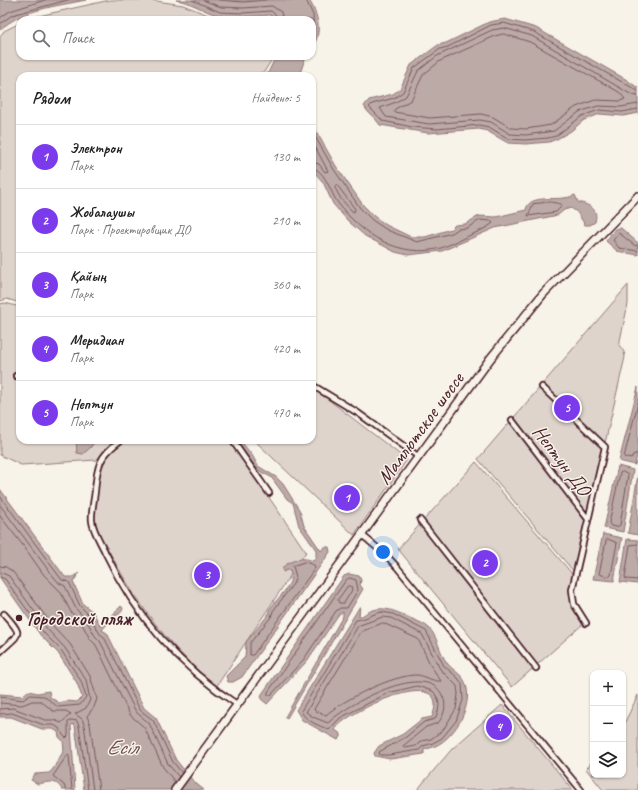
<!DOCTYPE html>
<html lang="ru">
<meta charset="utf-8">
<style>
body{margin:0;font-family:Caveat,sans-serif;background:#f6f6f6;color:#222}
.controls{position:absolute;right:12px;bottom:12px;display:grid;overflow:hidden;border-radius:8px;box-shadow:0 1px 3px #0004}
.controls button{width:36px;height:36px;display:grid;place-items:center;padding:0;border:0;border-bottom:1px solid #e0e0e0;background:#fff;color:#222;font:20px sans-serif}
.you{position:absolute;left:383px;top:552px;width:14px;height:14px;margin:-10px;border:3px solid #fff;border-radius:50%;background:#1a73e8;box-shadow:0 0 0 6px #1a73e833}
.badge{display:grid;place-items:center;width:26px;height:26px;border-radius:50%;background:#7c3aed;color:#fff;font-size:13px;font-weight:700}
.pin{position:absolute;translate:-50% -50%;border:2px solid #fff;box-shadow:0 1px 4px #0006}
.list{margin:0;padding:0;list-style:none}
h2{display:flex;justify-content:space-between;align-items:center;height:52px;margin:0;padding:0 16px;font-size:17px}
h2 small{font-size:13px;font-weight:400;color:#767676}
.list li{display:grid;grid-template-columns:26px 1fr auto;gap:12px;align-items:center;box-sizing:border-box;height:64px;padding:0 16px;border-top:1px solid #e0e0e0}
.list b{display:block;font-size:15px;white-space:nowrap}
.list p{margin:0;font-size:13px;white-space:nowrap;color:#767676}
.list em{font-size:13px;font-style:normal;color:#767676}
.icon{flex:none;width:22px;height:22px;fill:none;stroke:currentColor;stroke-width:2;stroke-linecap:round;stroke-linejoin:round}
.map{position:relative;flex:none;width:638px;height:790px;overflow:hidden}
.search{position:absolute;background:#fff;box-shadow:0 1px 3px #0004;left:16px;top:16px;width:300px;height:44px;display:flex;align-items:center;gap:10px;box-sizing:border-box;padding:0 14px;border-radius:12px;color:#767676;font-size:15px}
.panel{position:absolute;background:#fff;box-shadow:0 1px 3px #0004;left:16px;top:72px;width:300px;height:372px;border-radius:12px}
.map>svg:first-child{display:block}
</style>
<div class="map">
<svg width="638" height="790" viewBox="0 0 638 790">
<rect width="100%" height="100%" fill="#f7f3e8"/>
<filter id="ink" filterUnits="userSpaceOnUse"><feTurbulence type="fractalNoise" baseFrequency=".025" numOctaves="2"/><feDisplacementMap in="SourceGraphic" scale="8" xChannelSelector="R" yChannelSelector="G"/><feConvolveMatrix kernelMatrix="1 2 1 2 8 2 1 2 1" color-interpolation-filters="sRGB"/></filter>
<g filter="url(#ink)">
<path fill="#ded4cc" stroke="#947a7c" d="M110,0H150L183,5L218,19L233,20H27L34,17Z
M20,23V56H274L264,72L249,76H20V303L7,299L0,301V36L4,31Z
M628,285V304L619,345L624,352L625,357L575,573L478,459Z
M5,303L20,307V440H119L96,460L21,465L0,455V304Z
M312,387L407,460L354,535L254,440H312Z
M125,440H230L306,552L216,687C169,646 137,605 108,549C104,541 95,530 94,521C94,516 99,469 101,464C106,455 117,446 125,440Z
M476,462L574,576C572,598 570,605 583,624L512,687L398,549Z
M638,695V790H603L586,769L593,761V775H623V726Z
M502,705L573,790H417L452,749Z"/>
<path fill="#bcaaa7" stroke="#8e7275" d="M0,0H86C58,6 22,9 0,30Z
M176,0H309C318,14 323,33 312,47V20H276L270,15C253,16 233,20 217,15C203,11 191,2 176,0Z
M505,19L536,28L627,80L638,88V113L623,116L600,114L584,120L571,131L557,139L549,142L526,144L508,143L487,131L479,129L428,133L380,125C375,117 368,114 364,106L369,100L393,94L400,89L411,65L438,45L446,43L489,22Z
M276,56H306L299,76H262L268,73Z
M312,124L336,166L363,205L375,217L388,226L411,237H425L451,229L455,225L465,224L479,216L496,217L526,210C529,192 560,203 575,195L578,202C589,205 599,208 595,222L590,225H585L577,212L571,208L564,210L558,215L495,228L442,251L408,255L395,252L384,246L365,236L348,221L333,204L323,182L315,173L312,168Z
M621,228L638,243V255L617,251L606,241L615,229Z
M638,387V449L635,465L619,461Z
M76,440H95L91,447L83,454L77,453Z
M234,440H240L252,455L258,466L276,477L283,484L300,511L304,526L321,551L324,547H329L330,552L242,677L233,682H228L226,676L245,657L246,642L268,615L269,610C276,599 298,582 289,569L283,572V567C291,560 304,556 313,561L316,558V550L299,526L293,503L287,499L271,477L261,472L255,466Z
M618,466L633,470L623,532L604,528Z
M638,475V535L628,533Z
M0,489L65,577H72L79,573L73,582L83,604L93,612L101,627L121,606L123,608C122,613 119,615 114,616L102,630L107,633L144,708L156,718L176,760L194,782L204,790H84L75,726L73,724L71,726L75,790H62C57,779 48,782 38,784L31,780L35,774L49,773L53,769L64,750L63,741L59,737L58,732L53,729H42L11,717H0V694L22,696L28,691L38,693L49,691L50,697L59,703L67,701L77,702L82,697L77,683L58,653L41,636L0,578Z
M603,534L622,538L614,581L593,579Z
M627,539L638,540V584L620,582Z
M349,574L359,576L361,580L360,585L363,589L287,718L285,717L343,616V612L339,614L307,661L267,704L261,699L262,694L344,576Z
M360,606L359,616H362C379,603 393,610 410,618C416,621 424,623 429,628C438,637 439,652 447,663C452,670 461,673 465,682C476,706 450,748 424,749V754L390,759L375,756L374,753L379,746L403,734L422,719L432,717C454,662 346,710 335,730L341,734V737L338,740L302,720L296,710Z"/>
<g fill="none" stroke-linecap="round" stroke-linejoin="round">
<path stroke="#78575d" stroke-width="1" d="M192,0L220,12L243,13L271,11L277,16L278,20
M203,0L221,7L243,8L272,6L281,12L283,20
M219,0L243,2L266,0
M306,0L313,15L314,30L312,41
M0,18L10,11L45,0
M0,24L12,15L68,0
M504,34L530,42L619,92L625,99L620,101L595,100L576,107L551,125L526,129L511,128L493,117L481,114L430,118L394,112L395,109L411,100L423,75L440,61L495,36Z
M638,91L534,32L504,23L491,25L448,47L440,49L414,68L403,92L394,98L372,104L369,107L383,121L412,127L437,129L479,125L489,127L509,139L525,140L548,138L556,136L582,116L599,110L622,112L638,109
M638,96L632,95L532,36L504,28L492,30L437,56L418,71L406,96L396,102L380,108L386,117L429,124L480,120L491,122L510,134L526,135L554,131L579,112L598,106L621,107L638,104
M312,131L333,168L360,208L372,220L387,230L417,242L452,233L458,229L467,228L480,220L491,221L493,223C486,229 475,233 466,237C458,241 449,245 441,248C400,259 362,235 338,203C331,194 325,169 312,168
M312,141L328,171L325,172L319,164L312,162
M337,185L355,209L354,212L352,211L341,199L335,188Z
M551,202L561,204L562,206L556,212L528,216L533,204Z
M638,246L634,245L619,233L613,240L619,248L638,251
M638,403L624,457L631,459L634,454H638
M623,472L628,475L620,525L617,527L611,526L609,523L620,473Z
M0,496L53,568L62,580L69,582L80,606L89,615L100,634L104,637L140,710L153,720L173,762L182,773
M0,505L49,571L59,583L65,586L76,609L85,618L95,636L100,641L136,712L149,723L168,764L179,777
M0,516L25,548L44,575L60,591L71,612L81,622L90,639L96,645L130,715L144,727L163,767L175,782
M608,539L617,543L611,575L609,577L599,574L606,541Z
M638,544L630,545L625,577L626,579L638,580
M305,562L314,565L315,568L253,655H250V643L271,617L273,611L293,584L296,577L293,566Z
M0,566L6,567L13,572L52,625L70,644L90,676L97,699L94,707L87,716L90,724L99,790
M0,572L9,576L47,629L65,648L86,680L90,700L86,708L75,714L82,719L84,724L93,790
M0,577L5,579L44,633L61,650L81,681L86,697L80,705L58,707L44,696L30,695L23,700L0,697
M350,578L356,580L358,590L347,608H340L336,611L304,659L271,695H268V692L346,580Z
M348,586H351L352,590L344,603H339L338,600Z
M382,612L393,614L426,631L444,666L458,678L462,684L463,700L456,721L442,738L433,743L423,746L419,750L389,755H380L379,752L406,737L424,722L435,719C440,708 441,701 433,691L417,686L388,693L340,718L329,730C319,725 306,722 301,711L356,620C367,619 371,614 382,612Z
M383,617L391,618L422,634L440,669L457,686L458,694L456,709L443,730L431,739L421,741L416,746L405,748L403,746L426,727L438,723C444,716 447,706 443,697C428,658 346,705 328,723L313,717L306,712L358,626Z
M383,623L418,639L431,666L441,681C434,682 425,676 418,675C394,674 343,700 326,715L315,711L314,709L361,632Z
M0,703L22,705L32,701H41L53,711H66L71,714L61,723L54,720H45L13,708L0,709
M0,714L12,713L44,725H54L60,729L63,735L66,738L68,736V722L72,720L77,721L79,726L88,790
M66,790L64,785L53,776L68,754L69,756L72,790"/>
<defs>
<path id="minor" d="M16,376L20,375
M312,385L358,413L419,457
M542,387L605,447L572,590L574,604L586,623
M512,420L588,519
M121,440C99,456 97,466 95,491C94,501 91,512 92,521C93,531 101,543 105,552C135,615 179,667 238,705
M232,440L269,493
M420,520L536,668
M362,535L387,556L397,567L581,790
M0,652C19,633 25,637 4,614"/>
<path id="highway" d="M175,790L490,359L543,294L638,196"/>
</defs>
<use href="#minor" stroke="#4a1f2b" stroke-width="8"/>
<use href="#highway" stroke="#4a1f2b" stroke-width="10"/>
<use href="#minor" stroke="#f7f3e8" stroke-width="4.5"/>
<use href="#highway" stroke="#f7f3e8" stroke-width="7"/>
</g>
</g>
<circle fill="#4a1f2b" stroke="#f7f3e8" stroke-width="1.5" cx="19" cy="618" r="4"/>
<g text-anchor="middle" stroke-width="3" stroke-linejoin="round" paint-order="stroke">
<g font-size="20" fill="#4a1f2b" stroke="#f7f3e8">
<text transform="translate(420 428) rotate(-54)" y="7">Мамлютское шоссе</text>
<text transform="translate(562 460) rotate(53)" y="7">Нептун ДО</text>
</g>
<g font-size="20" font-weight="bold" fill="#4a1f2b" stroke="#f7f3e8" text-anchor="start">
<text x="27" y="625">Городской пляж</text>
</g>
<g font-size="21" font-style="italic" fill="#6c4950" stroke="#f7f3e8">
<text x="122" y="754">Есіл</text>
</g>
</g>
</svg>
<div class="controls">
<button>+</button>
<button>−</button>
<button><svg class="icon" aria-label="layers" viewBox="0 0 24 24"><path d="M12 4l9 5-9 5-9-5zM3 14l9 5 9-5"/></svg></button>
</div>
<div class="you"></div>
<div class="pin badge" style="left:347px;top:498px">1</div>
<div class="pin badge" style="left:485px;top:563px">2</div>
<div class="pin badge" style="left:207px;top:575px">3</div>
<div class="pin badge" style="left:499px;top:727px">4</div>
<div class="pin badge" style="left:567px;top:408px">5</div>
<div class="search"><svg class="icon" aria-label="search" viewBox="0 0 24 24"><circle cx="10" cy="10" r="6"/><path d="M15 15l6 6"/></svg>Поиск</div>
<section class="panel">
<h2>Рядом<small>Найдено: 5</small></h2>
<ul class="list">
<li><span class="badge">1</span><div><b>Электрон</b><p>Парк</p></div><em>130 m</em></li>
<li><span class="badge">2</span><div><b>Жобалаушы</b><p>Парк · Проектировщик ДО</p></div><em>210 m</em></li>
<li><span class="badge">3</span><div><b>Қайың</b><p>Парк</p></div><em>360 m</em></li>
<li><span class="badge">4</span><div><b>Меридиан</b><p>Парк</p></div><em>420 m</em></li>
<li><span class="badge">5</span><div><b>Нептун</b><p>Парк</p></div><em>470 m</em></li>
</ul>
</section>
</div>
